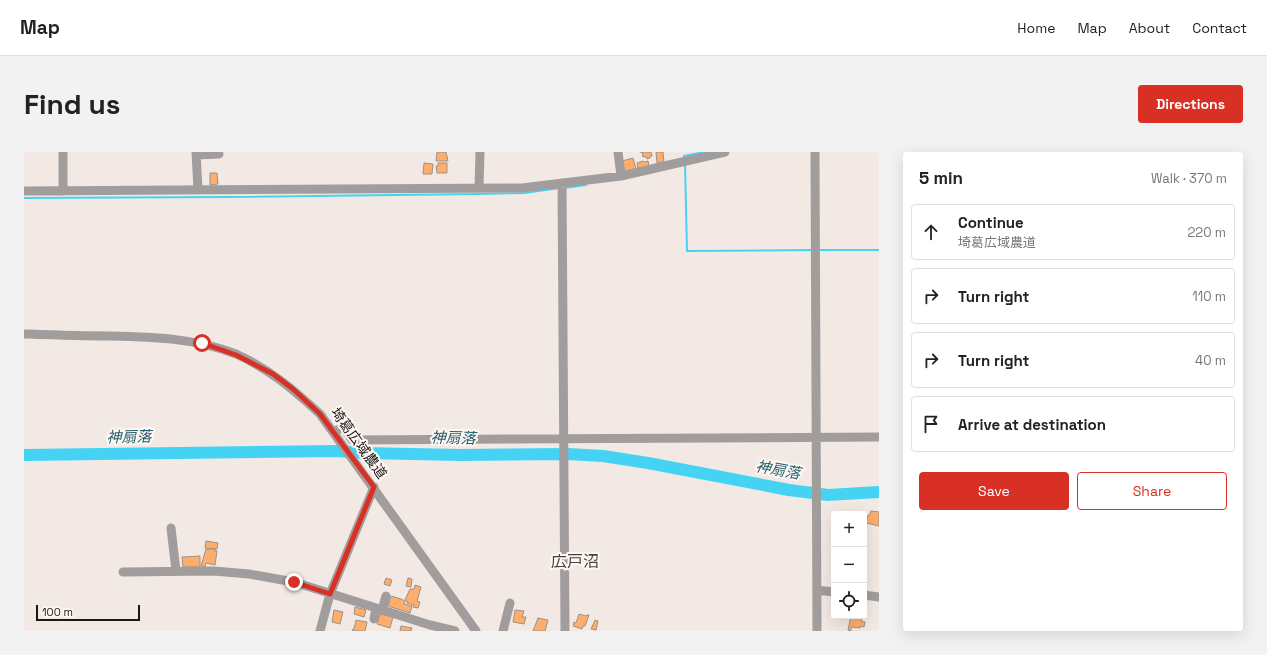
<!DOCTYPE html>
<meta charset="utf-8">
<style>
body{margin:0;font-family:"Space Grotesk","Noto Sans JP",sans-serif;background:#f2f2f2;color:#222}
.controls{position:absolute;right:12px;bottom:12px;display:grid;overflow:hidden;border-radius:4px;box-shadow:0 4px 16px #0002}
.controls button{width:36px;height:36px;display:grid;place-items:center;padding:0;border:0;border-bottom:1px solid #e0e0e0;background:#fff;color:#222;font:20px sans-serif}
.scale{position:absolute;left:12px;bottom:10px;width:104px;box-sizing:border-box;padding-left:4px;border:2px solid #1a1715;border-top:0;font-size:11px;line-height:14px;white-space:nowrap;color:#1a1715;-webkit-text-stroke:3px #fef7f3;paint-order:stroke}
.stop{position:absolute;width:12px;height:12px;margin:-9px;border:3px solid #d93025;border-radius:50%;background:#fff}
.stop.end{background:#d93025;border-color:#fff;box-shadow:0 1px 4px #0008}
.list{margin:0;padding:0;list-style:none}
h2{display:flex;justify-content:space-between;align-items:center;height:52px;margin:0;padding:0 16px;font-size:17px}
h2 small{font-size:13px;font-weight:400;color:#767676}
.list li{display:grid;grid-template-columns:26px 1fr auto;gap:12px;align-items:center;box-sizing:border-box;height:56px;margin:0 8px 8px;padding:0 8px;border:1px solid #e0e0e0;border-radius:4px}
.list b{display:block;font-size:15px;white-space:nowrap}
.list p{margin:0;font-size:13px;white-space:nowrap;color:#767676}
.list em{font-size:13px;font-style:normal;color:#767676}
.actions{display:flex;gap:8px;padding:12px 16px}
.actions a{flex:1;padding:9px 0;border:1px solid #d93025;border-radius:4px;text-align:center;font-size:14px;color:#d93025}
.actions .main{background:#d93025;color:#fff}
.icon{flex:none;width:22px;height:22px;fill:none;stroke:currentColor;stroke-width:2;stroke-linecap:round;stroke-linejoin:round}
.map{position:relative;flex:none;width:855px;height:479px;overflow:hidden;border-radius:4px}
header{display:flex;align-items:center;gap:24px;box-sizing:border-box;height:56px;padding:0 20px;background:#fff;border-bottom:1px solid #e0e0e0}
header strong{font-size:19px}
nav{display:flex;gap:22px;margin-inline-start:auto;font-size:14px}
.intro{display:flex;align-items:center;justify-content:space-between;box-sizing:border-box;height:96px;padding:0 24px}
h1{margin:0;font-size:28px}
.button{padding:10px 18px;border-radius:4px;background:#d93025;color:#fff;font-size:14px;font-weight:700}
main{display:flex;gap:24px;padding:0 24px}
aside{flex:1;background:#fff;border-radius:4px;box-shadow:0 4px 16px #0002}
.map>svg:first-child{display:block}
</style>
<header>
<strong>Map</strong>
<nav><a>Home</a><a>Map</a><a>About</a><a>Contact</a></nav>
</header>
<div class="intro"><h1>Find us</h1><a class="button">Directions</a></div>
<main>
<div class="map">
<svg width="855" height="479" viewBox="0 0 855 479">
<rect width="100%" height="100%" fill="#f2e9e4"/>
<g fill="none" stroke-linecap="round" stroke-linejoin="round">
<path stroke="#45d3f3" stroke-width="2" d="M660,7V4L680,0
M661,11L663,99L789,98
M540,36L562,33
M0,46L204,45L452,42L500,41L536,36
M794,98H855"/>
<path stroke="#45d3f3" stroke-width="12" d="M0,303L313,299L339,301L436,303L544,302L579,304L624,311L765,338L804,343L855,340"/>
</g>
<path fill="#fead6b" stroke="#99928c" d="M413,0H422L424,9H412Z
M616,0H627L628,4H626V6L623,7V5H619L618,0Z
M632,0H639L640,10L633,11Z
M609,6L612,17L601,20L598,9Z
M619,9L620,10L624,9L625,14L614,17L613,11Z
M400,11L409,12L408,22H399Z
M414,11H423V21H413L412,14H414Z
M186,21H193L194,32L186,33Z
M847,359L855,360V374L842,371L844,363H846Z
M182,389L194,391L193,397L181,396Z
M182,397H191V399H193L191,413L182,411L181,415L177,414Z
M176,404V415H159L158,405Z
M362,426L368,428L366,434L360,432Z
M384,426L388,427L387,435L382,434Z
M391,433L397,435L393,449L396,450L394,456L389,455L390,453L383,451V449L381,448L386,437H390Z
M367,444L377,447L381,449L380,452L388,454L386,461L364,454Z
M331,455L342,458L340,465L330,462Z
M310,458L319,460L316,472L308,470Z
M491,458L500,459L498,465H502L500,472L489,470Z
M356,462L369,465L366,476L353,472Z
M555,462L562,464L563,463H565L561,474H559L558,477L549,474L550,470L552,471Z
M827,464H839L837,469L841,470L840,475L836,474V476L827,475V479L824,478Z
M514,466L524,468L521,479H509Z
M332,468L343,470L341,479H328L329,477H330Z
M571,468L574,469L572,478L567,477Z
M377,474L388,476L387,479H376Z"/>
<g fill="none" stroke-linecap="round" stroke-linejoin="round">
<path stroke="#a29d9d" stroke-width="9" d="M39,0V39
M172,0L174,38
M594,0L597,24
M791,0L793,479
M172,3L195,2
M538,31L541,479
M455,36L456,0
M0,39L498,36L597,24L701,0
M0,182C29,183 57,184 86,184C129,185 171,186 212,202C244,216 270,238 296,262L452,479
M310,280L319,275L328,288L855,285
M147,376L152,419
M99,420L190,419L225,422L270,430L406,473L431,479
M793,438L810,440
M840,443L855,445
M358,458L362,444
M350,467L352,456
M296,479L306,442L350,335
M479,479L486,451"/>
</g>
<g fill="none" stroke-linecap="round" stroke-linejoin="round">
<path stroke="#d93025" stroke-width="5" d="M178,191L212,203L249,222L269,237L296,262L350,335L306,442L270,430"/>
</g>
<g text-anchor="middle" stroke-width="4" stroke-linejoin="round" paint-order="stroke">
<g font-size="14" fill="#1a1715" stroke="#fef7f3">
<text transform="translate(335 291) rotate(54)" y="5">埼葛広域農道</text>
</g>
<g font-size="15" font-style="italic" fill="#265e6c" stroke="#fef7f3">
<text transform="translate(105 285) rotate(-1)" y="5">神扇落</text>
<text transform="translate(429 286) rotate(1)" y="5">神扇落</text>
<text transform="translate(754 318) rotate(10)" y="5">神扇落</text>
</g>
<g font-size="16" fill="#49423e" stroke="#fef7f3">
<text x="551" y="415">広戸沼</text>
</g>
</g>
</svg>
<div class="controls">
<button>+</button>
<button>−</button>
<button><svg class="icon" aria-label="locate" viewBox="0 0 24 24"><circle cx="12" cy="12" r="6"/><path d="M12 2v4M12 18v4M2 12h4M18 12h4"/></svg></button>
</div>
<div class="scale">100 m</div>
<div class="stop" style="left:178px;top:191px"></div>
<div class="stop end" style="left:270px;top:430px"></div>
</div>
<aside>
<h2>5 min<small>Walk · 370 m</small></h2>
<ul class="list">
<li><svg class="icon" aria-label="ahead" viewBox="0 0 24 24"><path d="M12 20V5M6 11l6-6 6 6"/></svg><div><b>Continue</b><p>埼葛広域農道</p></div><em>220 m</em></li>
<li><svg class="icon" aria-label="right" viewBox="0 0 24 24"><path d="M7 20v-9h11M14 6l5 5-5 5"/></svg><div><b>Turn right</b></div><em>110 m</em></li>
<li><svg class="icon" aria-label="right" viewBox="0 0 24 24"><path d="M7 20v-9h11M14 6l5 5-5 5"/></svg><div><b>Turn right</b></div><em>40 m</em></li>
<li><svg class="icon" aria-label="arrive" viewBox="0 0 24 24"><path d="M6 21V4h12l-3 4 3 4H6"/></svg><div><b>Arrive at destination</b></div></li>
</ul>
<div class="actions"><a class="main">Save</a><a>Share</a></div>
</aside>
</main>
